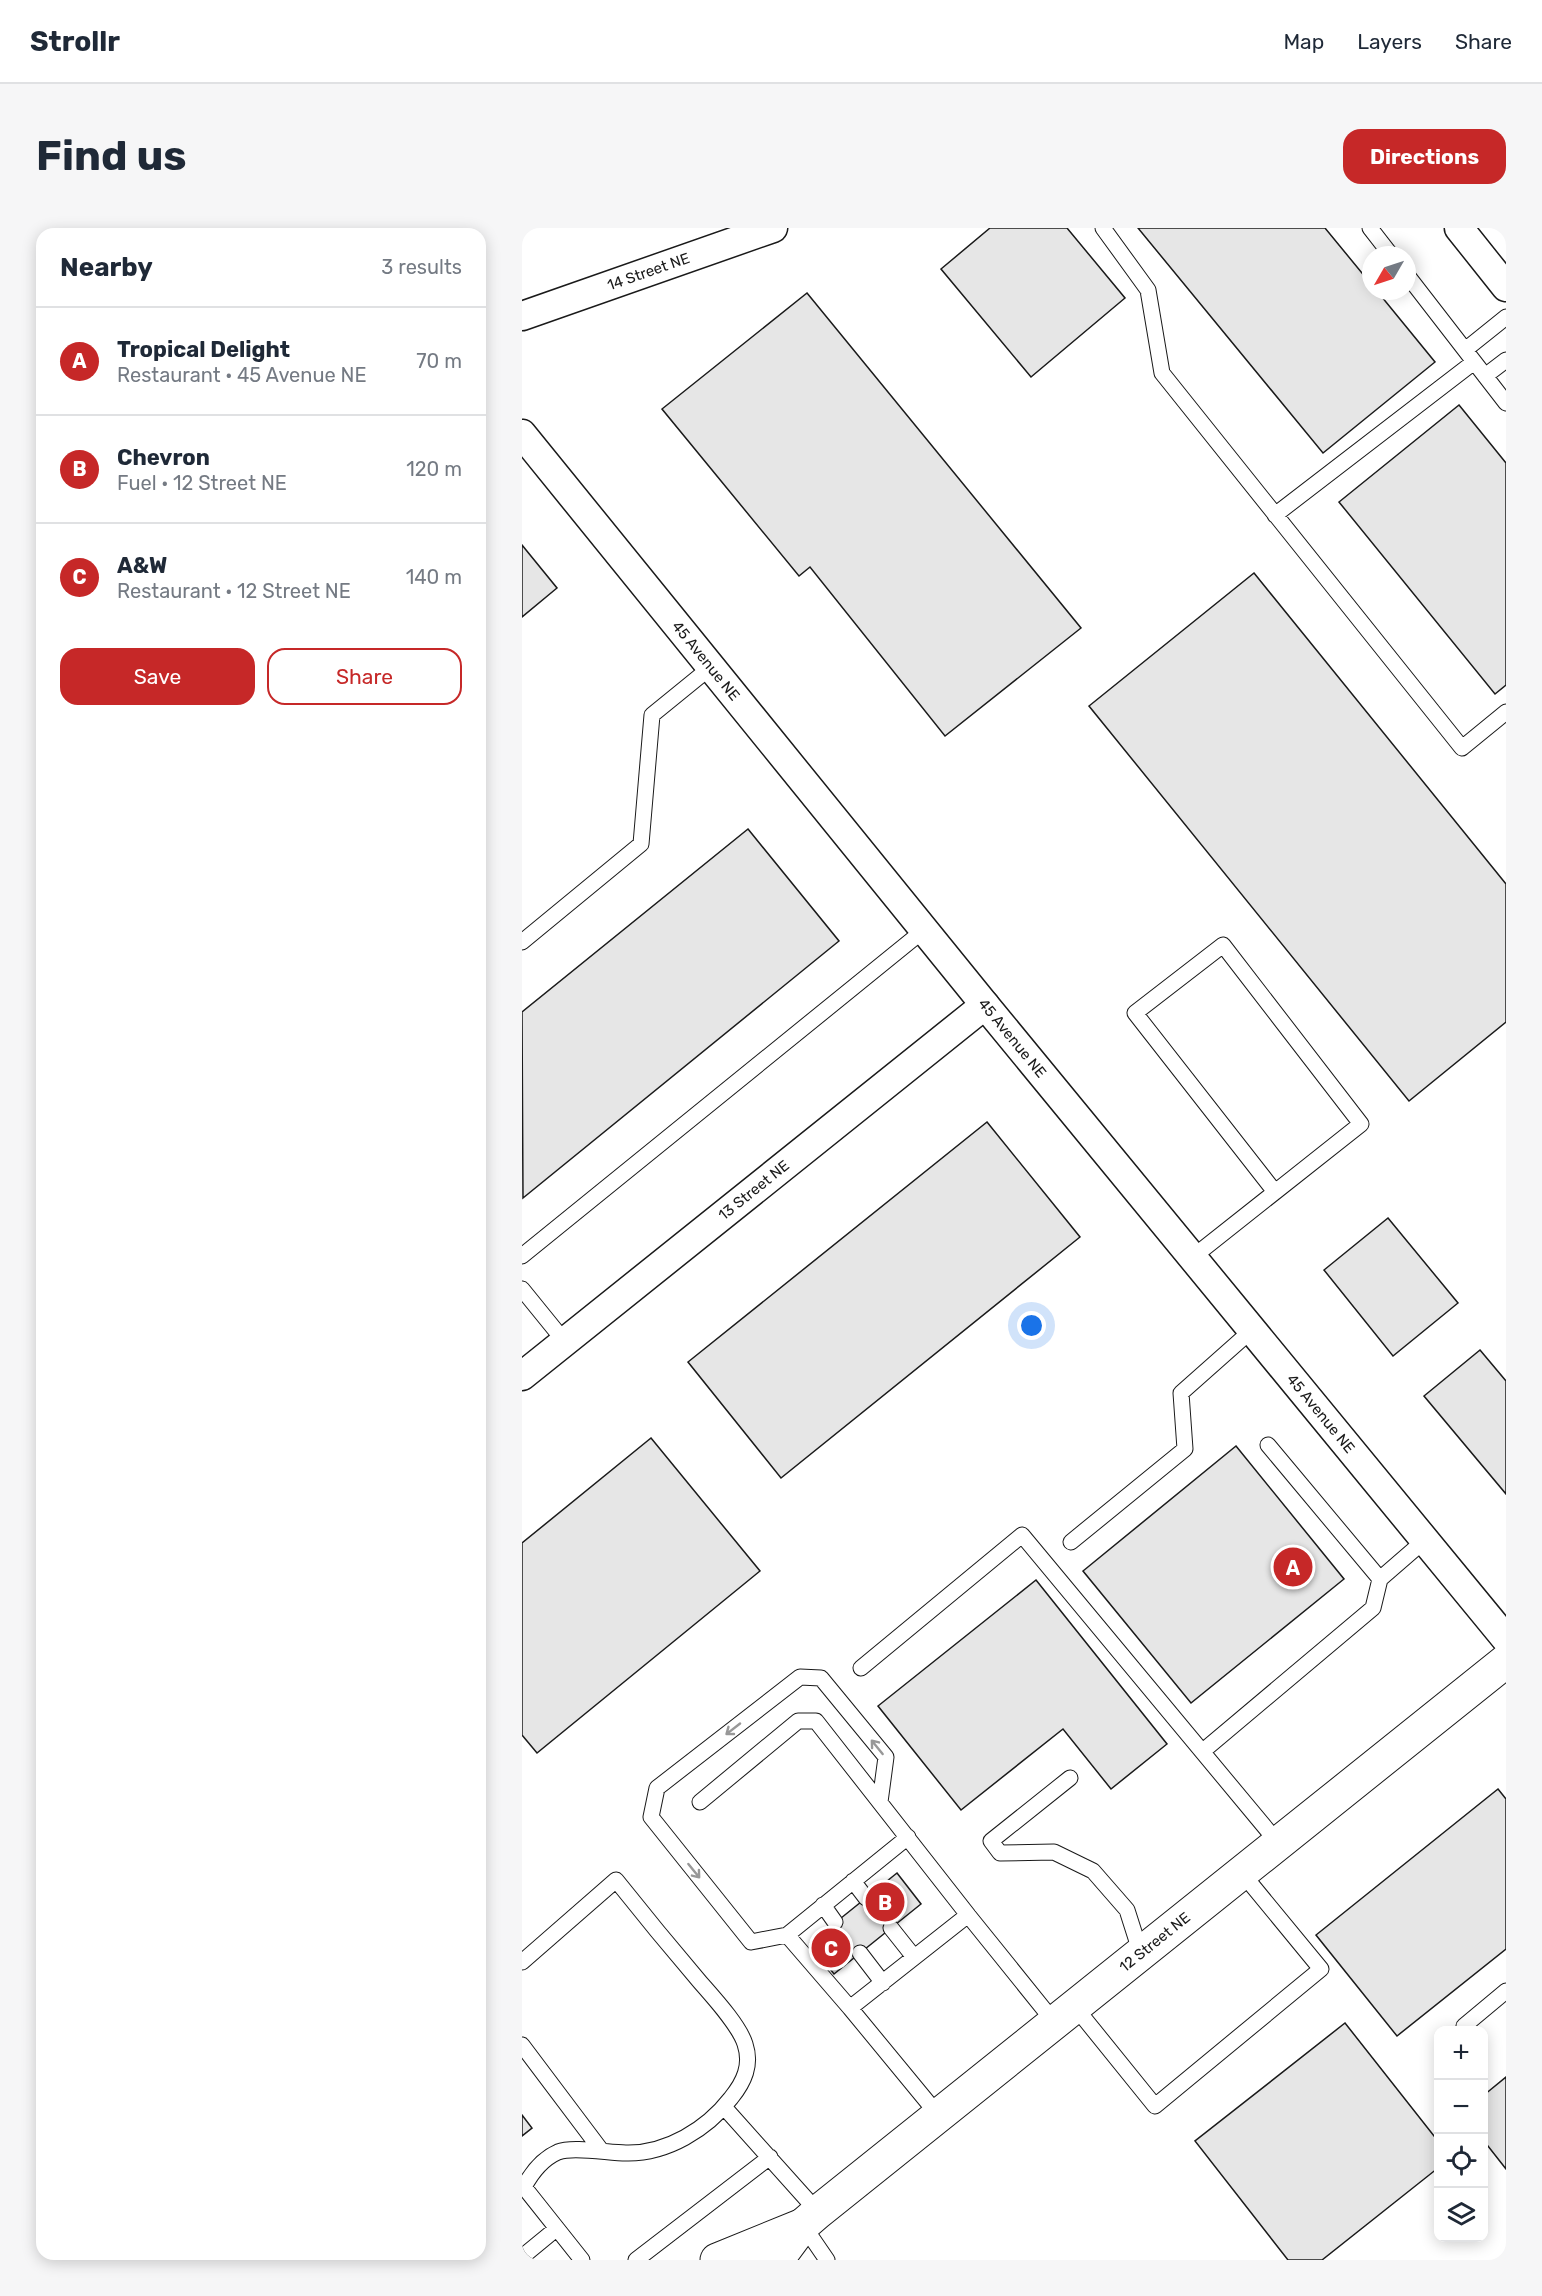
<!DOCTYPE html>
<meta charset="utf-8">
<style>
body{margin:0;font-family:Rubik,sans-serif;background:#f6f6f7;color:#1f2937}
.controls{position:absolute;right:18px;bottom:18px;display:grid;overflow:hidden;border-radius:12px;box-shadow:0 3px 15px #0003}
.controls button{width:54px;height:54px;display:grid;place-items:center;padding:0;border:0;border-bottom:2px solid #e0e1e3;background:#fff;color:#1f2937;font:30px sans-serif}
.compass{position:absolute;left:840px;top:18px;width:54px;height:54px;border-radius:50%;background:#fff;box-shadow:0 3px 15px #0003;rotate:231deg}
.you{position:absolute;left:510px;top:1098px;width:21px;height:21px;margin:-15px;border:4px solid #fff;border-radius:50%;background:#1a73e8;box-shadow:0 0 0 9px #1a73e833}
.badge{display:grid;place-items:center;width:39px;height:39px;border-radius:50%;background:#c62828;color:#fff;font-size:20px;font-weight:700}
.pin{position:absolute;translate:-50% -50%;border:3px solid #fff;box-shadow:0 2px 6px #0006}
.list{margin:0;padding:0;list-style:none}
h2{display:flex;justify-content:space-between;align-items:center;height:78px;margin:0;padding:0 24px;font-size:26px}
h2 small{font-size:20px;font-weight:400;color:#747a83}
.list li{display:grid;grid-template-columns:39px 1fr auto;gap:18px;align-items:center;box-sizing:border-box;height:108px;padding:0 24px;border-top:2px solid #e0e1e3}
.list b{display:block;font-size:22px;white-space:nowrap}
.list p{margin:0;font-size:20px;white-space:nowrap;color:#747a83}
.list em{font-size:20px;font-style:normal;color:#747a83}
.actions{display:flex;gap:12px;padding:18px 24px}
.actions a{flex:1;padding:14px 0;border:2px solid #c62828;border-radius:18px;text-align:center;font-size:21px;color:#c62828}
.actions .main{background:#c62828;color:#fff}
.icon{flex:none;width:33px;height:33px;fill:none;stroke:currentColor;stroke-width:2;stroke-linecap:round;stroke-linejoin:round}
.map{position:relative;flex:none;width:984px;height:2032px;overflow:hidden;border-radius:18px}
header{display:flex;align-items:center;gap:36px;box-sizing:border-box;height:84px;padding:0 30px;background:#fff;border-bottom:2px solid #e0e1e3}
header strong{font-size:28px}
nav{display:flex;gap:33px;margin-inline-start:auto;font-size:21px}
.intro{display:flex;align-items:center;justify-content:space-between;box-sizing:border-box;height:144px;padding:0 36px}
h1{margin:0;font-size:42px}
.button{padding:15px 27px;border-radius:18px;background:#c62828;color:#fff;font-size:21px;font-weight:700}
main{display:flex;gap:36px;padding:0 36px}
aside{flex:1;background:#fff;border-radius:18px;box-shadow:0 3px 15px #0003}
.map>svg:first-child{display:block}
</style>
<header>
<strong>Strollr</strong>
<nav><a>Map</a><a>Layers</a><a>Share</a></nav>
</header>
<div class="intro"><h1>Find us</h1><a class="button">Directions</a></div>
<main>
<aside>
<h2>Nearby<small>3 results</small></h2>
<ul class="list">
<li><span class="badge">A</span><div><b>Tropical Delight</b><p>Restaurant · 45 Avenue NE</p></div><em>70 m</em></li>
<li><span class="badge">B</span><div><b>Chevron</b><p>Fuel · 12 Street NE</p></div><em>120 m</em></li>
<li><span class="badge">C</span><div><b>A&amp;W</b><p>Restaurant · 12 Street NE</p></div><em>140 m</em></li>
</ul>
<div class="actions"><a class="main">Save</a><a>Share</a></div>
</aside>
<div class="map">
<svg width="984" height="2032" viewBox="0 0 984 2032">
<rect width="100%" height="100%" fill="#fff"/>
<path fill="#e6e6e6" stroke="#1a1a1a" stroke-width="1.5" d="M468,0H545L603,70L509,149L419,41Z
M616,0H803L849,56V63H855L913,134L801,225Z
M285,65L559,400L423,508L288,339L277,348L140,181Z
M937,177L984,235V457L973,466L817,274Z
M0,317L35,360L0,389Z
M732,345L984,656V794L887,873L567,478Z
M226,601L317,713L1,970L0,784Z
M465,894L558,1009L259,1250L166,1134Z
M866,990L936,1075L871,1128L802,1042Z
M958,1122L984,1153V1266L902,1168Z
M129,1210L238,1343L15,1525L0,1507V1315Z
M714,1218L822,1351L669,1475L561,1343Z
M514,1352L645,1516L589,1561L541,1501L439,1582L356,1478Z
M976,1561L984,1571V1721L875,1808L794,1707Z
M375,1645L399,1676L312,1746L288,1715Z
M823,1795L916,1913V1940L800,2032H766L673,1913Z
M984,1849V1941L962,1913V1867Z
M0,1887L10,1900L0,1908Z"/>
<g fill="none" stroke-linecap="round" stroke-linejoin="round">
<defs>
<path id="service" d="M581,0L626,62L640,145L940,520L984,484
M848,0L869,27
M885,47L984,175
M943,122L984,89
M963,148L984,132
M753,287L952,134
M0,714L119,616L130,487L189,439
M0,1028L402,702
M671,1029L839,896L701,717L613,785L753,964
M0,1061L43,1114
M746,1217L858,1351
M549,1314L663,1221L659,1165L730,1102
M339,1440L500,1307L757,1616
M681,1523L851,1380L858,1351L903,1312
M548,1550L469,1613L478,1625L532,1624L571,1643L605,1682L619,1726
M178,1574L276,1493H294L446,1687
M331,1653L344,1670
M301,1677L313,1694
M369,1700L392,1729
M265,1707L229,1714L129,1589L135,1560L278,1449L299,1450L364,1529L358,1574
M338,1725L361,1755
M0,1734L94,1652C121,1686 149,1720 178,1754C191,1769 217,1797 223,1816C230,1837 222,1854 209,1870C185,1901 145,1926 104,1925C87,1925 51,1918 36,1924C20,1931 10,1944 2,1959L60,2032
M553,1779L633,1878L799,1741L720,1645
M328,1780L265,1707L386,1609
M942,1798L984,1763
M0,1817L79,1922
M202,1879L296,1984
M417,1888L328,1780L446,1687L533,1795
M281,1997L305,2032
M0,2029L34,2001
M114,2032L248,1929"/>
<g id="minor">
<path d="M937,0L984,59"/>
<path id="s1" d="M0,88L251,0"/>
<path id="s2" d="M0,206L463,777L984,1411"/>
<path id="s3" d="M0,1148L463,777"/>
</g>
<g id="tertiary">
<path d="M195,2032L281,1997"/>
<path id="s4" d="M255,2032L281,1997L296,1984L984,1433"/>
</g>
</defs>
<use href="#service" stroke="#1a1a1a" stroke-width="17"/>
<use href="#minor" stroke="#1a1a1a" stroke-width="31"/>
<use href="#tertiary" stroke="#1a1a1a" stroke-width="35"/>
<use href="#service" stroke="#fff" stroke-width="15"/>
<use href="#minor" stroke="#fff" stroke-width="28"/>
<use href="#tertiary" stroke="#fff" stroke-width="33"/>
</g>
<defs><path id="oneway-shaft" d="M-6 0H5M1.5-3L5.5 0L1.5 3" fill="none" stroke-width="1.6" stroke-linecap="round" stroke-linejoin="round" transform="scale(1.5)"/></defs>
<g stroke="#989898">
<use href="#oneway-shaft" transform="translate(211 1501) rotate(142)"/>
<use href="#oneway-shaft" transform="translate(355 1519) rotate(-129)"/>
<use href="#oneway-shaft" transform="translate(172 1643) rotate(51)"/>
</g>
<g text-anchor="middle" stroke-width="4.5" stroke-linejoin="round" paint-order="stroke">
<g font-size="15" fill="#1a1a1a" stroke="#fff">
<text dy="5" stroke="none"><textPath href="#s1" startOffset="134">14 Street NE</textPath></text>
<text dy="5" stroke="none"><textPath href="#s2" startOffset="292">45 Avenue NE</textPath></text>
<text dy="5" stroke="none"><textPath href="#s2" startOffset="778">45 Avenue NE</textPath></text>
<text dy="5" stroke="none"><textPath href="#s3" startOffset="297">13 Street NE</textPath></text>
<text dy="5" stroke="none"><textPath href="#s2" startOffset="1264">45 Avenue NE</textPath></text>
<text dy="5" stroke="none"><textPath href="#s4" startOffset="495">12 Street NE</textPath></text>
</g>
</g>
</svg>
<div class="controls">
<button>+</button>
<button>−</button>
<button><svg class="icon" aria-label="locate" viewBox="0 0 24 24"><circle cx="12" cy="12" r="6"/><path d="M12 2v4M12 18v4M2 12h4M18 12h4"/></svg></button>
<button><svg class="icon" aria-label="layers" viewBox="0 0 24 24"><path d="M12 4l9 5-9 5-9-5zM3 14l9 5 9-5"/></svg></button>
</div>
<svg class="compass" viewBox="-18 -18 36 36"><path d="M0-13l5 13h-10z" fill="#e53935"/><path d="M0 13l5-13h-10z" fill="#747a83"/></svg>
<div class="you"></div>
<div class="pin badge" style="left:771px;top:1339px">A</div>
<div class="pin badge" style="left:363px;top:1674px">B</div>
<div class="pin badge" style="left:309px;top:1720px">C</div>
</div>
</main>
